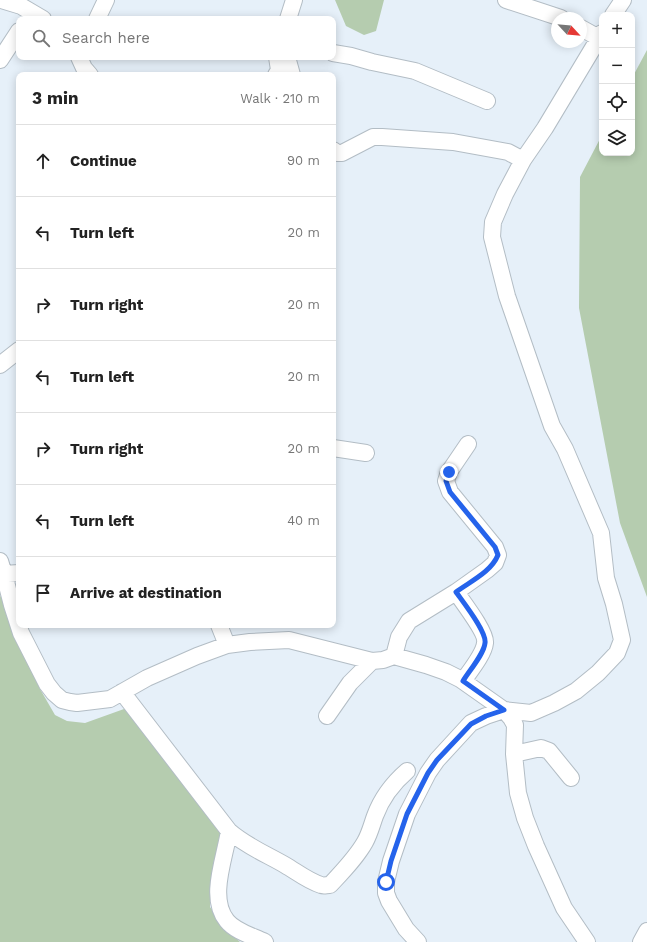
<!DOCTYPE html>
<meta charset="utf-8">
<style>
body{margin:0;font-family:"Work Sans",sans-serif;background:#f2f2f2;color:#222}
.controls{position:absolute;right:12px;top:12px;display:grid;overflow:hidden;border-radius:8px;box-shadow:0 2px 10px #0003}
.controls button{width:36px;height:36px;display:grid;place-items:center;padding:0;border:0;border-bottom:1px solid #e0e0e0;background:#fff;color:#222;font:20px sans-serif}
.compass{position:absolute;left:551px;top:12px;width:36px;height:36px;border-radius:50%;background:#fff;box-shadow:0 2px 10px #0003;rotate:116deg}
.stop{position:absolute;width:12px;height:12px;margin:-9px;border:3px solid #2563eb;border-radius:50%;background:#fff}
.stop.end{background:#2563eb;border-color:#fff;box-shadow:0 1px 4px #0008}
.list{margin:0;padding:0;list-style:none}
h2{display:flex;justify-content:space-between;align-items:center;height:52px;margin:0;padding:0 16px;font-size:17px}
h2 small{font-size:13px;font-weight:400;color:#767676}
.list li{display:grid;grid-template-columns:26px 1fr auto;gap:12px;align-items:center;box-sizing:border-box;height:72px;padding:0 16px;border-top:1px solid #e0e0e0}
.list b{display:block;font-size:15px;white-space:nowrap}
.list em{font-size:13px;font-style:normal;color:#767676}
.icon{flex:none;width:22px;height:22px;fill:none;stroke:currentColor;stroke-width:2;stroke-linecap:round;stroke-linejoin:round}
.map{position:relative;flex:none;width:647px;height:942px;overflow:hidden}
.search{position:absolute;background:#fff;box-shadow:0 2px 10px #0003;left:16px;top:16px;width:320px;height:44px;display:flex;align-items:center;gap:10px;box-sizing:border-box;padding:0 14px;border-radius:8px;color:#767676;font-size:15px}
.panel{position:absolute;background:#fff;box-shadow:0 2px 10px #0003;left:16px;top:72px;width:320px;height:556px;border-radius:8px}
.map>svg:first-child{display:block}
</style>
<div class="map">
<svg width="647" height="942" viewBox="0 0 647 942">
<rect width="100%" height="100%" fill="#e6f0f9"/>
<path fill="#b5ccaf" d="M335,0H384L376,31L364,35L346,26Z
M647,50V597L620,523L579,308L580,177L602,135V153H632V78Z
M0,595L40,689L55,715L67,721L85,723L124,709L133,714L221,829L211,879L210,907L229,932L240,942H0Z"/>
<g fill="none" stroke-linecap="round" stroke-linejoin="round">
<defs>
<path id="street" d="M1,0L21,6L43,19
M506,0L561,18
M613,15L623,0
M97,19L106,0
M288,19L294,0
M581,28L599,38
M333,53L351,56L372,62L415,71L487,101
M79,57L84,68L90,75
M287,57L292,75
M0,60L19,31
M276,75L279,70L277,57
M333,150L337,153H342L373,137H382L453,142L508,152L523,160
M0,365L19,350
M333,448L366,453
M0,561L4,574L12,605L21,633L47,684L54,693L62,700L70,702L77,703L110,699L147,678L197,656L227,645L250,642L289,640L372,661L383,660L394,656L426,665L446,672L460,679L504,710L511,718L515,725L514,754L518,793L525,818L536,846L564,908L587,942
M4,574L19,573
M456,592C462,601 487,633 485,643C484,654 470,671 463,681
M219,625L227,645
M394,656L399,637L409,621L456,592L487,570L495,563L498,555L495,547L450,492L446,481L449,472L468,444
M122,692L229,831C246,846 266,854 285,865C297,872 308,881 321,885C324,886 326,885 330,885C343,871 356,858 365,842C370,833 372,824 375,816C382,797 392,784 407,771
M327,716L350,683L372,661
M514,754L541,748L549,751L571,778
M229,831C225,858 208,898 227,921C236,932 253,936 265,942
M418,942L406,929L389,901L386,893V882L391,861L407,814L428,773L437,760L471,723L486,716L504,710L531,713L554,703L576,691L598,673L617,653L622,640L614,604L606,578L601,533L565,449L552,426L507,296L492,237L493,222L505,194L523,160L545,128L602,33
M641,942L647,931"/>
</defs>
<use href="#street" stroke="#b3bdc5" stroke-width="18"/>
<use href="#street" stroke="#fff" stroke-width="16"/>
</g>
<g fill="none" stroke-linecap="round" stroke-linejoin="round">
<path stroke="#2563eb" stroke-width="5" d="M386,882L391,861L407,814L428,773L437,760L471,724L486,716L504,710L463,681C469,671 484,654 485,643C487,632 463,602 456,592C471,581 491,572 498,555L495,547L450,492L446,481L449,472"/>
</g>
</svg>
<div class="controls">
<button>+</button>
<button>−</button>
<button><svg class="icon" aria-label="locate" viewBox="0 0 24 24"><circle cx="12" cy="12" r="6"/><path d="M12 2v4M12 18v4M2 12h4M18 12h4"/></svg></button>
<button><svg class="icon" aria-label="layers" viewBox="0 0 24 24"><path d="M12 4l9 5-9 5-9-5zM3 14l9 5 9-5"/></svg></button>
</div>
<svg class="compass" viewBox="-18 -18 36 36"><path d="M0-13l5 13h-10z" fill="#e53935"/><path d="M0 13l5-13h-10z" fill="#767676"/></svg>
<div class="stop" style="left:386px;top:882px"></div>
<div class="stop end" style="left:449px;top:472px"></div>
<div class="search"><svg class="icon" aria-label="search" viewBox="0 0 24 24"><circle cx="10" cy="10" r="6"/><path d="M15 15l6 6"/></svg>Search here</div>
<section class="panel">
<h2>3 min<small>Walk · 210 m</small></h2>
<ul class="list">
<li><svg class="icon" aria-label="ahead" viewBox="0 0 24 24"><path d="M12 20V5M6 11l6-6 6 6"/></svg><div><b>Continue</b></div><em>90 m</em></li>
<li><svg class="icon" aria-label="left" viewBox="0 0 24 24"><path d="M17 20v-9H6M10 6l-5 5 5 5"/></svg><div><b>Turn left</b></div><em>20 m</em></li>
<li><svg class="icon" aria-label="right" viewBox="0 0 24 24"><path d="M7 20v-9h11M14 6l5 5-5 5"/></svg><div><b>Turn right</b></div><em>20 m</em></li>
<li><svg class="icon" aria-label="left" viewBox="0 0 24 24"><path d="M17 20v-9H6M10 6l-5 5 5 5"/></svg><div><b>Turn left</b></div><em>20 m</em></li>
<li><svg class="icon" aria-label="right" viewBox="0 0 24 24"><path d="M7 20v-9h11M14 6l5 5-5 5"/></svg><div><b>Turn right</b></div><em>20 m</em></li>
<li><svg class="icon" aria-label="left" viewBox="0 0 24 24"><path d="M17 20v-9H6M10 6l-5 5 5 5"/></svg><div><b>Turn left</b></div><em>40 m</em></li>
<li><svg class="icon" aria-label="arrive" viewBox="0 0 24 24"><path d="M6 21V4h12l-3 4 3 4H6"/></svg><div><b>Arrive at destination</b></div></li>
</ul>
</section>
</div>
